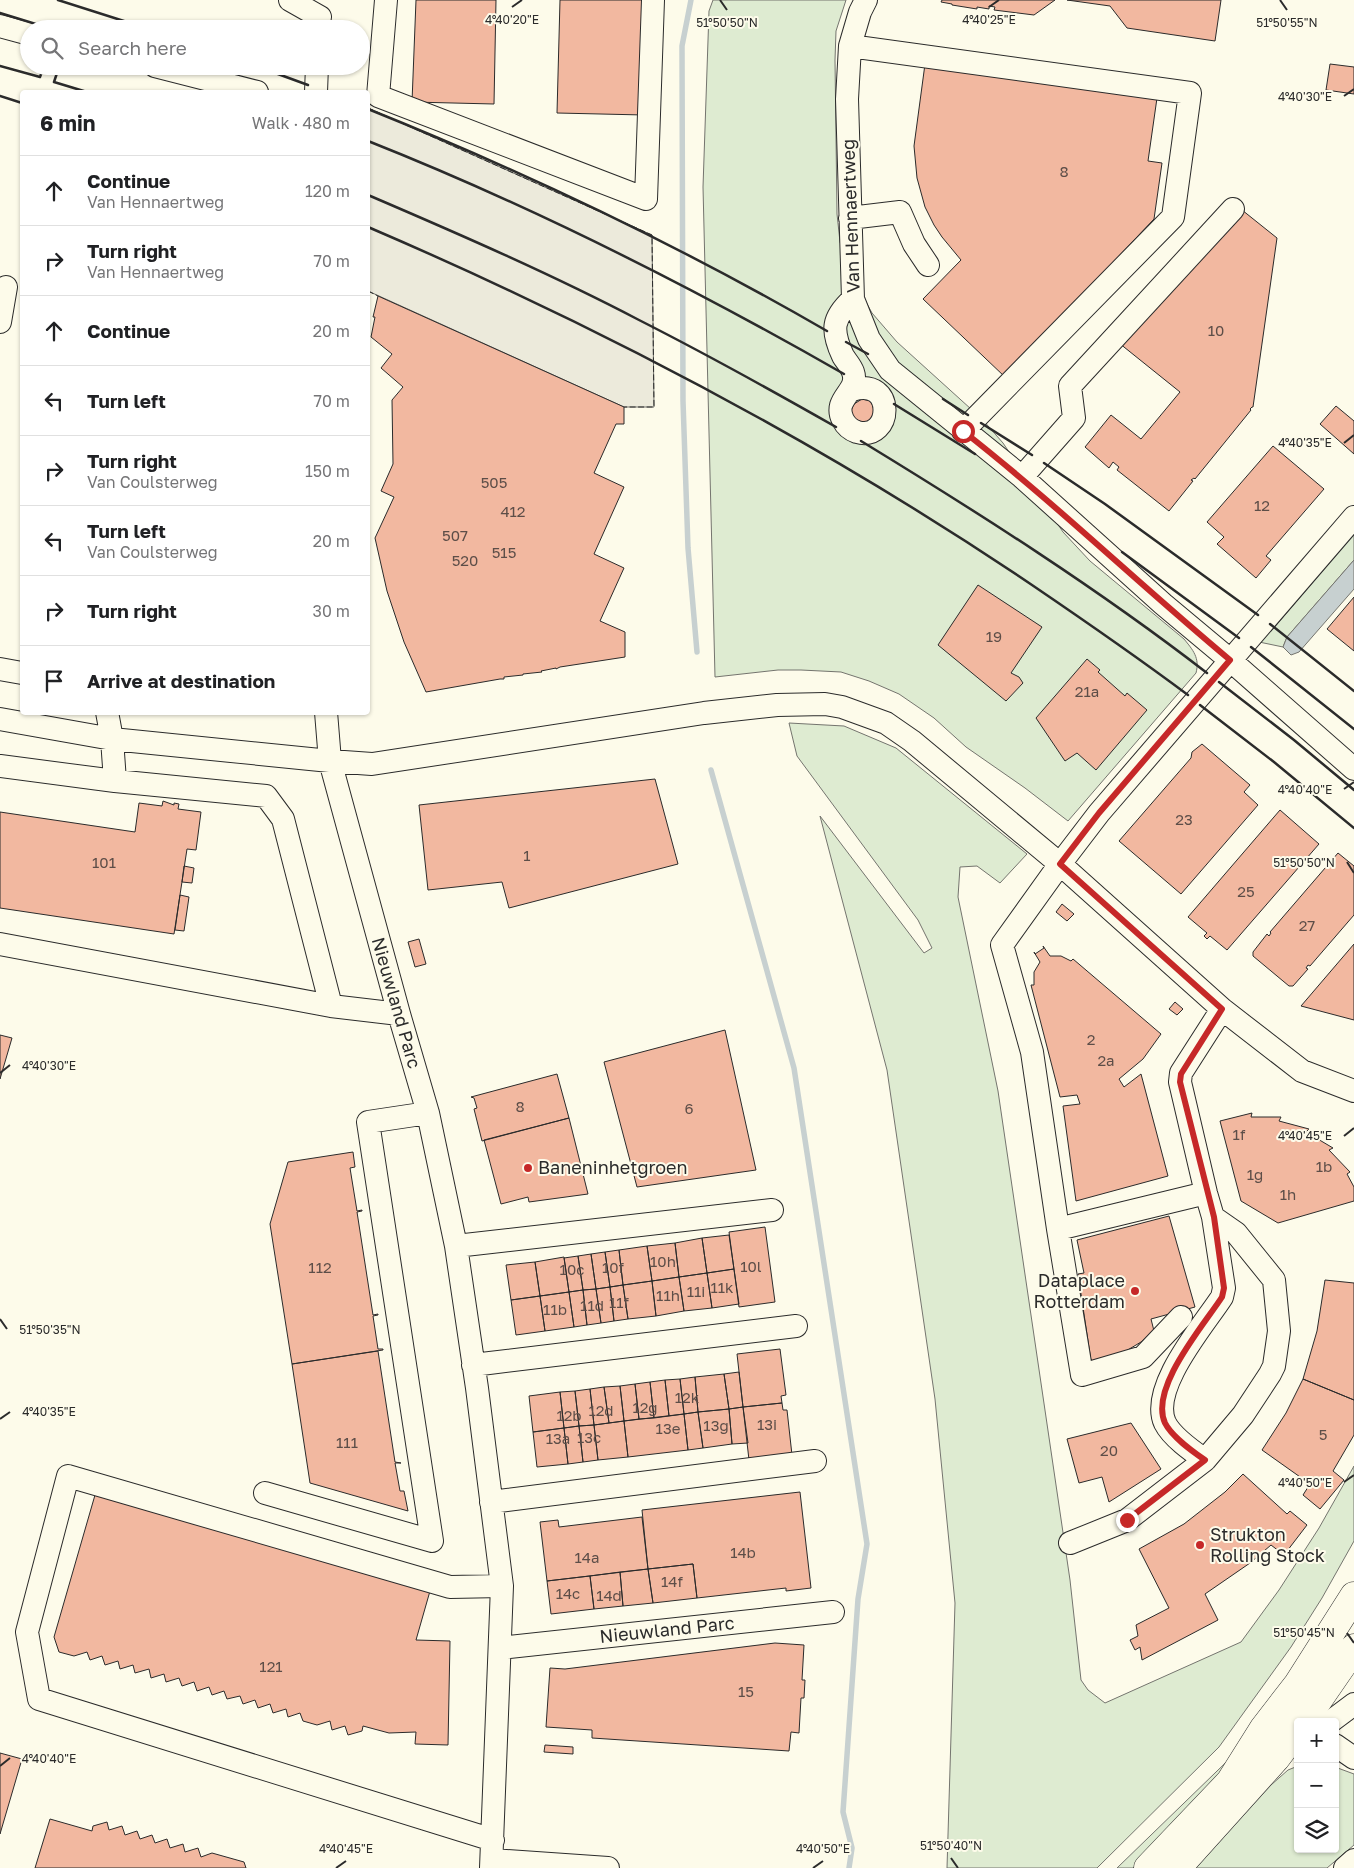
<!DOCTYPE html>
<meta charset="utf-8">
<style>
body{margin:0;font-family:"Golos Text",sans-serif;background:#f6f6f6;color:#202124}
.controls{position:absolute;right:15px;bottom:15px;display:grid;overflow:hidden;border-radius:5px;box-shadow:0 1px 4px #0004}
.controls button{width:45px;height:45px;display:grid;place-items:center;padding:0;border:0;border-bottom:1px solid #e0e0e0;background:#fff;color:#202124;font:25px sans-serif}
.stop{position:absolute;width:15px;height:15px;margin:-11px;border:4px solid #c62828;border-radius:50%;background:#fff}
.stop.end{background:#c62828;border-color:#fff;box-shadow:0 1px 5px #0008}
.list{margin:0;padding:0;list-style:none}
h2{display:flex;justify-content:space-between;align-items:center;height:65px;margin:0;padding:0 20px;font-size:21px}
h2 small{font-size:16px;font-weight:400;color:#757577}
.list li{display:grid;grid-template-columns:32px 1fr auto;gap:15px;align-items:center;box-sizing:border-box;height:70px;padding:0 20px;border-top:1px solid #e0e0e0}
.list b{display:block;font-size:19px;white-space:nowrap}
.list p{margin:0;font-size:16px;white-space:nowrap;color:#757577}
.list em{font-size:16px;font-style:normal;color:#757577}
.icon{flex:none;width:28px;height:28px;fill:none;stroke:currentColor;stroke-width:2;stroke-linecap:round;stroke-linejoin:round}
.map{position:relative;flex:none;width:1354px;height:1868px;overflow:hidden}
.search{position:absolute;background:#fff;box-shadow:0 1px 4px #0004;left:20px;top:20px;width:350px;height:55px;display:flex;align-items:center;gap:12px;box-sizing:border-box;padding:0 18px;border-radius:28px;color:#757577;font-size:19px}
.panel{position:absolute;background:#fff;box-shadow:0 1px 4px #0004;left:20px;top:90px;width:350px;height:625px;border-radius:5px}
.map>svg:first-child{display:block}
</style>
<div class="map">
<svg width="1354" height="1868" viewBox="0 0 1354 1868">
<rect width="100%" height="100%" fill="#fdfbea"/>
<path fill="#deebd1" stroke="#74746e" d="M713,0H846L836,31L835,60L837,214L840,242L851,275L872,313L897,342L982,419L1003,443L1063,532L1090,561L1184,639C1193,650 1200,658 1196,673L1068,821L1025,788L966,747L934,718L899,694L869,681L841,672L801,670H778L715,677L703,187L709,11Z
M1354,534V560L1287,637L1283,647L1259,642L1272,630Z
M789,723L844,726L896,748L1027,854L1000,883L977,866L960,867L958,897L998,1091L1070,1580L1081,1680L1088,1690L1105,1703L1241,1642L1279,1590L1319,1528L1354,1466V1541L1322,1598L1291,1647L1219,1747L1097,1868H947L955,1603L935,1399L887,1070L820,816L924,953L932,948L918,920L797,756Z
M1249,1740L1231,1768L1133,1868H1117Z
M1298,1766V1849H1335V1767L1354,1774V1845L1327,1868H1196L1271,1785L1288,1770Z"/>
<path fill="#eceadb" stroke="#74746e" d="M368,108L652,235L654,407H624L368,291Z"/>
<path fill="#c7d0d0" stroke="#74746e" d="M1354,560V589L1299,652L1291,655L1283,647L1287,637Z"/>
<g fill="none" stroke-linecap="round" stroke-linejoin="round">
<path stroke="#c7d0d0" stroke-width="5.5" d="M691,0L682,46L683,401L688,548L697,652
M711,770L794,1068L867,1544L858,1599L843,1812L852,1848L849,1868"/>
</g>
<path fill="#f2b8a0" stroke="#2b2b2b" d="M416,0H496L494,104L412,102Z
M560,0H646L644,115L557,113Z
M942,0H1055L1034,15L994,10L995,7L989,6V9L977,7V9L952,5V4L941,2Z
M1067,0H1221L1215,41L1127,28L1110,6Z
M925,64L1157,98L1148,161L1162,163L1154,219L1005,377L923,299L961,260L942,237L934,225L925,207L917,178L914,146Z
M1330,64L1354,67V94L1326,90Z
M1242,210L1277,238L1253,407H1252L1250,409L1251,410L1195,479L1194,478L1191,480L1193,481L1169,511L1117,470L1119,467L1113,462L1109,468L1085,447L1111,415L1141,439L1180,392L1119,343Z
M378,296L624,407V424H616L594,473L624,487L594,554L624,568L600,621L625,632V657L560,667L556,669V668L541,671L542,672L523,674V675L504,677V679H500L426,692L404,642L387,591L375,538L394,497L381,491L393,464L392,400L403,387L381,368L392,354L371,337L375,317H373Z
M862,399L871,401L876,416L864,425L853,419L851,410L854,404Z
M1336,406L1354,421V454L1320,424Z
M1273,446L1324,489L1266,556L1271,560L1256,578L1217,544L1224,537L1207,522Z
M978,585L1042,627L1011,673L1019,677L1023,683L1006,701L938,645Z
M1354,597V651L1327,629Z
M1087,659L1100,670L1098,672L1125,696L1127,693L1147,710L1096,770L1077,753L1065,761L1036,718Z
M1202,744L1250,785L1244,792L1258,805L1181,894L1119,841L1191,758L1192,752Z
M655,779L678,864L509,908L502,882L428,890L419,805Z
M163,801L174,805V803L179,804L178,809L201,812L196,850L187,849L174,934L0,908V812L135,832L139,803L162,806Z
M1280,810L1319,844L1227,950L1210,936L1207,939L1204,936L1207,933L1188,917Z
M1338,853L1354,866V915L1310,966L1308,965L1306,968L1308,969L1293,986H1289L1253,956V952L1267,934L1269,936L1271,933L1270,932Z
M184,866L194,868L192,883L182,882Z
M180,895L189,897L184,931L175,930Z
M1062,904L1074,914L1067,921L1056,912Z
M419,939L426,964L415,967L408,942Z
M1354,944V1020L1301,1006Z
M1043,946L1050,956H1061L1071,961L1073,959L1161,1034L1143,1059L1119,1079L1124,1087L1141,1074L1168,1176L1076,1201L1063,1106L1080,1104L1077,1095L1060,1097L1031,985H1034V972L1040,962L1034,952L1035,954L1044,948Z
M1175,1002L1183,1009L1177,1015L1169,1009Z
M725,1030L756,1170L637,1187L604,1062Z
M0,1035L12,1038L0,1079Z
M557,1074L569,1118L482,1141L474,1109L477,1108L474,1098L471,1097Z
M1252,1113L1251,1117H1281L1279,1121L1309,1129L1306,1132L1333,1148L1329,1150L1350,1172L1347,1174L1354,1187V1201L1278,1223L1241,1201L1220,1121Z
M569,1118L588,1194L529,1202L528,1197L501,1204L484,1140Z
M353,1152L355,1167L350,1168L357,1211L362,1210V1211L357,1212L373,1315L378,1314V1315L373,1316L378,1349H383V1350L292,1364L270,1224L288,1162Z
M1169,1216L1195,1307L1151,1319L1154,1331L1141,1342L1126,1351L1091,1361L1078,1274L1084,1273L1077,1240Z
M765,1227L775,1302L739,1307L729,1232Z
M729,1235L734,1269L707,1273L702,1238Z
M702,1238L707,1273L679,1277L675,1243Z
M675,1243L679,1277L652,1281L647,1246Z
M647,1246L652,1281L623,1285L619,1250Z
M619,1250L623,1285L610,1287L605,1252Z
M605,1252L610,1287L596,1289L591,1254Z
M591,1254L596,1289L583,1290L578,1256Z
M578,1256L583,1290L569,1292L564,1258Z
M564,1257L569,1292L540,1296L535,1262Z
M535,1262L540,1296L511,1300L506,1265Z
M734,1269L739,1304L712,1308L707,1273Z
M707,1273L712,1308L684,1311L679,1277Z
M679,1277L684,1311L656,1316L652,1281Z
M1325,1280L1354,1283V1400L1303,1379L1317,1331Z
M652,1281L656,1316L628,1319L623,1285Z
M623,1285L628,1319L614,1321L610,1287Z
M610,1287L614,1321L601,1323L596,1289Z
M596,1289L601,1323L587,1325L583,1290Z
M583,1290L587,1325L574,1327L569,1292Z
M569,1292L574,1327L545,1331L540,1296Z
M540,1296L545,1331L516,1335L511,1300Z
M780,1349L786,1395L781,1396L782,1403L743,1407L737,1354Z
M378,1351L395,1462L401,1463H395L400,1491H404L408,1511L310,1483L292,1364Z
M739,1372L743,1407L729,1409L724,1374Z
M724,1374L729,1409L698,1412L695,1377Z
M695,1377L698,1412L684,1414L680,1379Z
M680,1379L684,1414L669,1416L665,1380Z
M1303,1379L1354,1400V1435L1333,1471L1344,1480L1320,1509L1303,1495L1310,1484L1262,1450L1286,1413Z
M665,1380L669,1416L654,1418L650,1382Z
M650,1382L654,1418L639,1419L635,1384Z
M635,1384L639,1419L624,1421L620,1386Z
M620,1386L624,1421L609,1423L604,1387Z
M604,1387L609,1423L594,1425L590,1389Z
M590,1389L594,1425L579,1426L575,1391Z
M575,1391L579,1426L564,1428L560,1392Z
M560,1392L564,1428L533,1432L529,1396Z
M782,1403L783,1410H787L792,1455L749,1460L743,1407Z
M743,1407L748,1443L732,1444L729,1409Z
M729,1409L732,1444L703,1448L698,1412Z
M698,1412L703,1448L688,1450L684,1414Z
M684,1414L688,1450L628,1457L624,1421Z
M624,1421L628,1457L598,1460L594,1425Z
M1131,1423L1161,1469L1109,1502L1102,1477L1079,1483L1067,1439Z
M594,1425L598,1460L583,1462L579,1426Z
M579,1426L583,1462L568,1464L564,1428Z
M564,1428L568,1464L537,1467L533,1432Z
M1243,1474L1287,1514L1290,1511L1307,1525L1284,1555L1271,1545L1250,1563L1205,1594L1218,1620L1142,1660L1140,1647L1135,1650L1130,1640L1138,1636L1136,1625L1169,1608L1139,1549L1184,1524L1225,1492Z
M800,1492L811,1588L786,1591V1588L697,1598L693,1564L648,1569L642,1510Z
M95,1495L430,1591L416,1640L450,1641L448,1745L415,1744L416,1732L389,1733L363,1726L362,1731L348,1735L345,1726L332,1730L330,1721L317,1725L303,1721L300,1713L288,1717L286,1709L273,1713L270,1704L258,1708L255,1700L243,1704L240,1696L227,1699L224,1691L212,1695L209,1687L197,1691L194,1682L182,1686L179,1678L166,1682L164,1674L151,1678L149,1669L135,1673L133,1665L120,1669L118,1661L105,1665L102,1656L90,1660L87,1652L74,1656L59,1652L54,1637Z
M642,1517L648,1569L547,1581L540,1522L558,1520L559,1527Z
M693,1564L697,1598L653,1603L648,1569Z
M648,1569L653,1603L623,1606L620,1572Z
M620,1572L623,1606L594,1609L590,1576Z
M590,1576L594,1609L551,1614L547,1581Z
M775,1643L804,1645L802,1680H805L804,1698H801L799,1733L791,1732L789,1751L592,1738V1730L546,1727L550,1668L565,1669Z
M545,1745L573,1747V1754L544,1752Z
M0,1753L22,1759L0,1834Z
M50,1819L92,1831L93,1826L107,1822L109,1830L122,1826L125,1835L137,1831L140,1839L152,1835L155,1843L167,1839L170,1848L183,1844L185,1852L198,1848L201,1857L212,1853L244,1862L246,1868H35Z"/>
<g fill="none" stroke-linecap="round" stroke-linejoin="round">
<defs>
<path id="minor" d="M290,0L320,17
M386,0L378,96L646,199L653,0
M866,0L860,12L850,46L847,99L853,299L869,339L890,370L1022,477L1163,604L1230,660L1354,769
M0,26L29,34
M850,46L1190,93L1173,217L963,431
M155,66L257,92
M316,92L317,66
M850,218L900,212L914,244L928,265
M0,322L6,287
M852,390C896,376 893,442 857,432C851,430 846,426 843,420C832,398 860,392 853,372C851,366 846,361 843,356C831,330 832,318 853,299
M1022,477L1074,418L1070,386L1233,209
M0,669L22,673
M107,712L112,739L115,781
M326,712L330,761L399,1014L428,1113L456,1246L477,1388L502,1586L491,1868
M0,719L112,739L330,761L372,764L704,713L777,705L825,704L842,707L886,723L912,741L1060,864L1222,1009L1302,1071L1354,1091
M0,766L115,781L266,796L283,819L331,1006
M0,944L331,1006L399,1014
M1213,1217L1236,1233L1274,1280L1279,1331L1274,1366L1270,1374L1243,1415L1205,1460C1192,1451 1172,1437 1165,1423C1149,1388 1204,1325 1222,1297L1224,1288L1213,1217L1206,1193L1180,1082L1181,1073L1222,1009
M1058,1229L1206,1193
M456,1246L772,1210
M1181,1317L1143,1357L1082,1375L1058,1229L1032,1052L1002,945L1060,864L1099,813L1354,517
M473,1365L796,1326
M265,1493L432,1541L368,1122L428,1113
M491,1502L815,1461
M1070,1543L1127,1520L1205,1460
M500,1648L833,1612
M1330,1722L1354,1704
M1335,1745L1354,1758
M493,1840L39,1699L27,1632L68,1476L450,1587L502,1586
M492,1860L608,1868
M1345,1868L1354,1860"/>
<path id="major" d="M1303,1722L1354,1648
M1148,1868L1230,1782L1264,1728L1298,1684L1354,1596
M1177,1868L1276,1758L1298,1729"/>
</defs>
<use href="#minor" stroke="#2b2b2b" stroke-width="24"/>
<use href="#major" stroke="#2b2b2b" stroke-width="29"/>
<use href="#minor" stroke="#fdfbea" stroke-width="22"/>
<use href="#major" stroke="#fdfbea" stroke-width="28"/>
<path stroke="#2b2b2b" stroke-width="1" stroke-dasharray="6 2.5" stroke-linecap="butt" d="M368,108L652,235L654,407H624
M368,291L378,296"/>
<path stroke="#2b2b2b" stroke-width="2.5" d="M58,0L149,29
M0,13L52,29
M0,66L40,77L44,66
M65,66L63,72L58,70L54,82L87,92
M256,66L308,85
M0,96L22,103
M368,109C525,172 680,246 827,331
M368,141C532,206 690,286 844,374
M368,195C459,234 551,274 639,320C706,354 771,390 836,427
M368,227C601,327 822,443 1032,585C1085,621 1137,657 1188,695
M846,342L868,354
M943,399L968,415
M894,404L975,454
M981,423L1032,455
M861,441C979,513 1097,588 1207,673
M1044,463L1105,504L1258,615
M1122,552L1239,638
M1270,624L1354,691
M1251,647L1354,729
M1219,682L1294,740L1354,790
M1200,705L1274,762L1354,828"/>
</g>
<g fill="none" stroke-linecap="round" stroke-linejoin="round">
<path stroke="#c62828" stroke-width="6" d="M963,431C1055,503 1140,585 1230,660L1099,813L1060,864L1222,1009L1181,1074L1180,1082L1214,1217L1224,1288L1222,1297C1204,1325 1149,1388 1165,1423C1172,1437 1192,1451 1205,1460L1127,1520"/>
</g>
<path fill="none" stroke="#2b2b2b" stroke-width="2" d="M720,0L727,10M1280,0L1287,10M512,7L522,0M989,7L999,0M1344,96L1354,89M1344,443L1354,435M1344,789L1354,782M1347,862L1354,873M0,1073L10,1065M1344,1136L1354,1128M0,1319L7,1329M0,1419L10,1412M1344,1482L1354,1475M1347,1633L1354,1643M0,1766L10,1758M951,1858L958,1868M336,1868L346,1861M813,1868L823,1861"/>
<g fill="#c62828" stroke="#fdfbea" stroke-width="2">
<circle cx="528" cy="1168" r="5"/>
<circle cx="1135" cy="1291" r="5"/>
<circle cx="1200" cy="1545" r="5"/>
</g>
<g text-anchor="middle" stroke-width="4" stroke-linejoin="round" paint-order="stroke">
<g font-size="15" fill="#5d4e48">
<text x="1064" y="177">8</text>
<text x="1216" y="336">10</text>
<text x="494" y="488">505</text>
<text x="1262" y="511">12</text>
<text x="513" y="517">412</text>
<text x="455" y="541">507</text>
<text x="504" y="558">515</text>
<text x="465" y="566">520</text>
<text x="994" y="642">19</text>
<text x="1087" y="697">21a</text>
<text x="1184" y="825">23</text>
<text x="527" y="861">1</text>
<text x="104" y="868">101</text>
<text x="1246" y="897">25</text>
<text x="1307" y="931">27</text>
<text x="1091" y="1045">2</text>
<text x="1106" y="1066">2a</text>
<text x="520" y="1112">8</text>
<text x="689" y="1114">6</text>
<text x="1239" y="1140">1f</text>
<text x="1324" y="1172">1b</text>
<text x="1255" y="1180">1g</text>
<text x="1288" y="1200">1h</text>
<text x="663" y="1267">10h</text>
<text x="751" y="1272">10l</text>
<text x="320" y="1273">112</text>
<text x="613" y="1273">10f</text>
<text x="572" y="1275">10c</text>
<text x="722" y="1293">11k</text>
<text x="696" y="1297">11i</text>
<text x="668" y="1301">11h</text>
<text x="619" y="1308">11f</text>
<text x="592" y="1311">11d</text>
<text x="555" y="1315">11b</text>
<text x="687" y="1403">12k</text>
<text x="645" y="1413">12g</text>
<text x="601" y="1416">12d</text>
<text x="569" y="1421">12b</text>
<text x="767" y="1430">13i</text>
<text x="716" y="1431">13g</text>
<text x="668" y="1434">13e</text>
<text x="1323" y="1440">5</text>
<text x="589" y="1443">13c</text>
<text x="558" y="1444">13a</text>
<text x="347" y="1448">111</text>
<text x="1109" y="1456">20</text>
<text x="743" y="1558">14b</text>
<text x="587" y="1563">14a</text>
<text x="672" y="1587">14f</text>
<text x="568" y="1599">14c</text>
<text x="609" y="1601">14d</text>
<text x="271" y="1672">121</text>
<text x="746" y="1697">15</text>
</g>
<g font-size="18" fill="#2b2b2b" stroke="#fdfbea">
<text transform="translate(851 216) rotate(-92)" y="6">Van Hennaertweg</text>
<text transform="translate(396 1003) rotate(74)" y="6">Nieuwland Parc</text>
<text transform="translate(667 1630) rotate(-6)" y="6">Nieuwland Parc</text>
</g>
<g font-size="18" fill="#2b2b2b" stroke="#fdfbea" text-anchor="start">
<text x="538" y="1174">Baneninhetgroen</text>
<text x="1125" y="1287" text-anchor="end">Dataplace<tspan x="1125" dy="21">Rotterdam</tspan></text>
<text x="1210" y="1541">Strukton<tspan x="1210" dy="21">Rolling Stock</tspan></text>
</g>
</g>
<g font-size="12" text-anchor="middle" fill="#2b2b2b" stroke="#fdfbea" stroke-width="4" stroke-linejoin="round" paint-order="stroke">
<text x="512" y="24">4°40'20"E</text>
<text x="989" y="24">4°40'25"E</text>
<text x="727" y="27">51°50'50"N</text>
<text x="1287" y="27">51°50'55"N</text>
<text x="1305" y="101">4°40'30"E</text>
<text x="1305" y="447">4°40'35"E</text>
<text x="1305" y="794">4°40'40"E</text>
<text x="1304" y="867">51°50'50"N</text>
<text x="49" y="1070">4°40'30"E</text>
<text x="1305" y="1140">4°40'45"E</text>
<text x="50" y="1334">51°50'35"N</text>
<text x="49" y="1416">4°40'35"E</text>
<text x="1305" y="1487">4°40'50"E</text>
<text x="1304" y="1637">51°50'45"N</text>
<text x="49" y="1763">4°40'40"E</text>
<text x="951" y="1850">51°50'40"N</text>
<text x="346" y="1853">4°40'45"E</text>
<text x="823" y="1853">4°40'50"E</text>
</g>
</svg>
<div class="controls">
<button>+</button>
<button>−</button>
<button><svg class="icon" aria-label="layers" viewBox="0 0 24 24"><path d="M12 4l9 5-9 5-9-5zM3 14l9 5 9-5"/></svg></button>
</div>
<div class="stop" style="left:963px;top:431px"></div>
<div class="stop end" style="left:1127px;top:1520px"></div>
<div class="search"><svg class="icon" aria-label="search" viewBox="0 0 24 24"><circle cx="10" cy="10" r="6"/><path d="M15 15l6 6"/></svg>Search here</div>
<section class="panel">
<h2>6 min<small>Walk · 480 m</small></h2>
<ul class="list">
<li><svg class="icon" aria-label="ahead" viewBox="0 0 24 24"><path d="M12 20V5M6 11l6-6 6 6"/></svg><div><b>Continue</b><p>Van Hennaertweg</p></div><em>120 m</em></li>
<li><svg class="icon" aria-label="right" viewBox="0 0 24 24"><path d="M7 20v-9h11M14 6l5 5-5 5"/></svg><div><b>Turn right</b><p>Van Hennaertweg</p></div><em>70 m</em></li>
<li><svg class="icon" aria-label="ahead" viewBox="0 0 24 24"><path d="M12 20V5M6 11l6-6 6 6"/></svg><div><b>Continue</b></div><em>20 m</em></li>
<li><svg class="icon" aria-label="left" viewBox="0 0 24 24"><path d="M17 20v-9H6M10 6l-5 5 5 5"/></svg><div><b>Turn left</b></div><em>70 m</em></li>
<li><svg class="icon" aria-label="right" viewBox="0 0 24 24"><path d="M7 20v-9h11M14 6l5 5-5 5"/></svg><div><b>Turn right</b><p>Van Coulsterweg</p></div><em>150 m</em></li>
<li><svg class="icon" aria-label="left" viewBox="0 0 24 24"><path d="M17 20v-9H6M10 6l-5 5 5 5"/></svg><div><b>Turn left</b><p>Van Coulsterweg</p></div><em>20 m</em></li>
<li><svg class="icon" aria-label="right" viewBox="0 0 24 24"><path d="M7 20v-9h11M14 6l5 5-5 5"/></svg><div><b>Turn right</b></div><em>30 m</em></li>
<li><svg class="icon" aria-label="arrive" viewBox="0 0 24 24"><path d="M6 21V4h12l-3 4 3 4H6"/></svg><div><b>Arrive at destination</b></div></li>
</ul>
</section>
</div>
